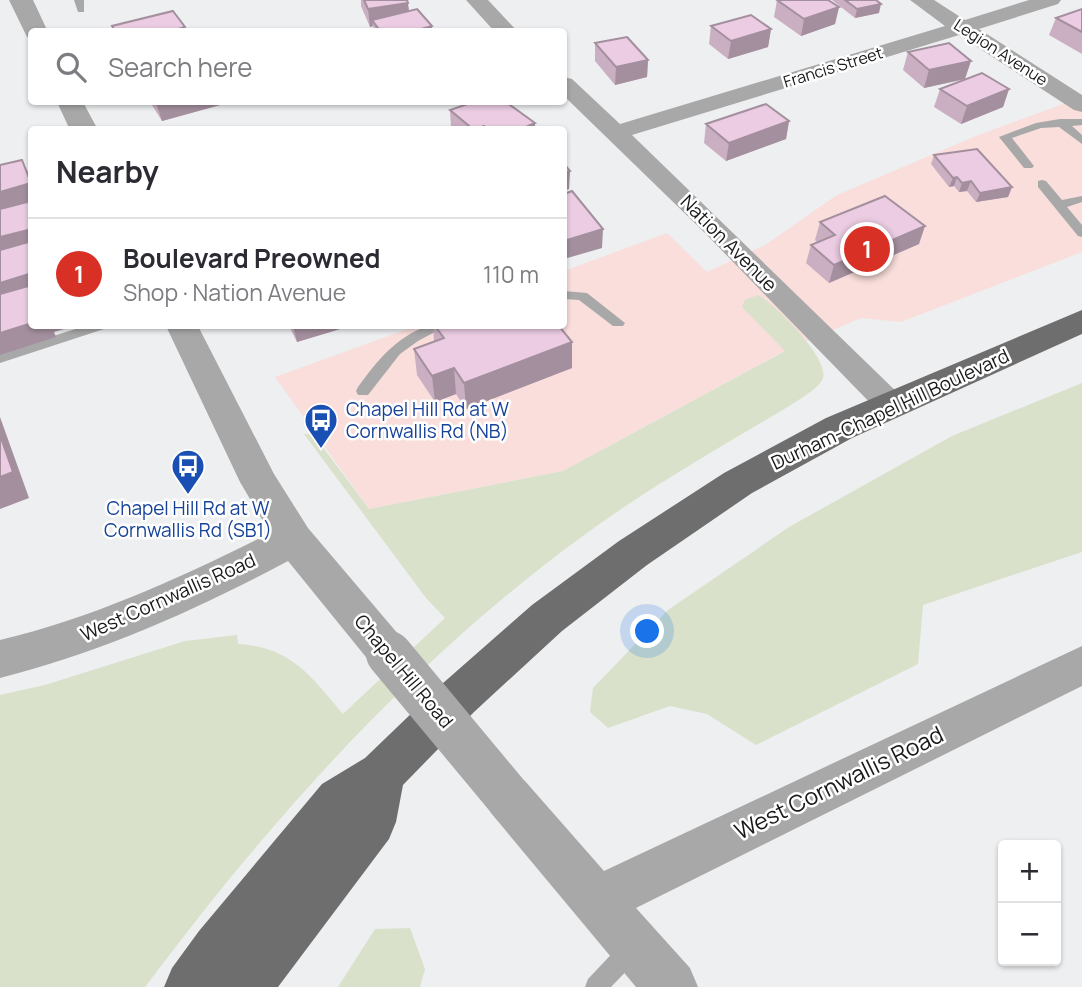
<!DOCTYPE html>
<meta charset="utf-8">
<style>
body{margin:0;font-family:Manrope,sans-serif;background:#f7f7f7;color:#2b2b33}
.controls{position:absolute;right:21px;bottom:21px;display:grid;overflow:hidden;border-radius:7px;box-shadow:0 2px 5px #0004}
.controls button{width:63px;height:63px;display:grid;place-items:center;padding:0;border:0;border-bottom:2px solid #e1e1e2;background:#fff;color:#2b2b33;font:35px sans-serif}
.you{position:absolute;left:648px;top:632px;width:24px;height:24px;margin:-18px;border:5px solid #fff;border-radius:50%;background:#1a73e8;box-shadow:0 0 0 10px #1a73e833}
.badge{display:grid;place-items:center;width:46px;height:46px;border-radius:50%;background:#d93025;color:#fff;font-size:23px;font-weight:700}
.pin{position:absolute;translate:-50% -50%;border:4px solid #fff;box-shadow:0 2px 7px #0006}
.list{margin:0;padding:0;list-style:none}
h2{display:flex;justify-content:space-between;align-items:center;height:91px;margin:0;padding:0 28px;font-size:30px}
h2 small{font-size:23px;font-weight:400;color:#7c7c81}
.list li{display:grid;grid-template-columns:46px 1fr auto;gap:21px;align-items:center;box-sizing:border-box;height:112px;padding:0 28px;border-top:2px solid #e1e1e2}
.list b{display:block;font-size:26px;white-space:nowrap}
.list p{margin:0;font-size:23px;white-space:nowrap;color:#7c7c81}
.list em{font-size:23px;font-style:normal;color:#7c7c81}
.icon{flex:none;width:38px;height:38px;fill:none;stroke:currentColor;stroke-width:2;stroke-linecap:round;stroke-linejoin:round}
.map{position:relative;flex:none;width:1082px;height:987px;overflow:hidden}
.search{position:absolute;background:#fff;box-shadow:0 2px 5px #0004;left:28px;top:28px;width:539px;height:77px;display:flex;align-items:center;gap:18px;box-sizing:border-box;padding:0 24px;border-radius:7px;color:#7c7c81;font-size:26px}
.panel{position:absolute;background:#fff;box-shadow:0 2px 5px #0004;left:28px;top:126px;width:539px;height:203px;border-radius:7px}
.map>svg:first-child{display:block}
</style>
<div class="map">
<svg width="1082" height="987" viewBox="0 0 1082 987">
<rect width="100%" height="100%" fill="#eeeff0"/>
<path fill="#f9dedb" d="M1082,97V252L901,322L861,318L786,350L563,471L369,509L275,377L416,326H564V271L667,233L707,272L765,245L837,195L976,136Z"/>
<path fill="#d9e1ca" d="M758,295C774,303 830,359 823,378C819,388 803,397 794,403C738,437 681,469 627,505C436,634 282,804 145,987H0V695L45,685L185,641L237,635L238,644C292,647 311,677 343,714L445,618L426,598L304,434H313L369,509L563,471L785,351L742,307L745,300Z
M1082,383V552L923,605L918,664L756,745L707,714L670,706L608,728L590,712L593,688L668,610L789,527L952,436Z
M410,928L425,969L420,987H338L375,929Z"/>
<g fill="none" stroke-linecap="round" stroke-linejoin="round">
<path fill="#a9a8a8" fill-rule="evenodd" d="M74,0H84V12H78Z
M1060,119H1082V125L1072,126L1082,135V144L1059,127L1041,128L1012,138L1034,166L1032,168H1024L999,137L1036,123Z
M1042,180L1046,181L1062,200L1082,196V202L1067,207L1082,225V237L1078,236L1038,187V181Z
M564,291L587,293L625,323L623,326H613L579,300L564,299Z
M85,326H106L104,329L0,363V353Z
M427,326H446L418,341L400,354L368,395H358L356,391L358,387C377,361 395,338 427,326Z
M630,940L638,943L641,951L638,959L611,987H585L588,979L622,943Z"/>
<path fill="#a9a8a8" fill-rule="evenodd" d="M466,0H488L518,32H495Z
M910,0H934L965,20L1029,0H1061L1058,4L979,29L1082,95V112L1074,110L959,35L632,135L902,397L906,405L902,413L891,416L880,413L703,231L564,96V77L572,79L620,124L945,26Z"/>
<path fill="#a9a8a8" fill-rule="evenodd" d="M9,0H33L48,32H32V38L27,37Z
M57,102H83L98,130H70Z
M166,326H198L274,474L308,528L404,641L411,654L404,667L389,673L374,667L288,561C196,610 102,652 0,678V640C96,617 182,577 270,533L240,482Z
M1082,646V686L636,908L690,968L698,987H636L491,813L484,797L491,781L508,774L525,781L604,871Z"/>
<path fill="#6f6e6e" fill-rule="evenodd" d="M1082,310V334L852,438L752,493L647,565L562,631L474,712L403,785L396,822L389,839L278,987H164L172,968L199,931L322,784L365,758L442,684L532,605L619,541L724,473L826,418Z"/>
<path stroke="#a9a8a8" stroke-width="46" d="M389,654L508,797"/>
</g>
<path fill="#caafc2" d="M361,0H407L409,11L432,32H374L373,26L370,27L361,6Z
M777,0L839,7L835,24L801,36L774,17Z
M832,0H876L879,13L855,18Z
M1082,9V54L1049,35L1056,18Z
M711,26L771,29L768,47L728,59L709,44Z
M595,43L648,60L647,77L615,85L595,61Z
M908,52L965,79L924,88L903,70Z
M940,89H1009L1003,107L961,124L934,107Z
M150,102H231L162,121Z
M450,110L535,123V130H453L451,128Z
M789,121L786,139L726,161L704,143L706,124Z
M934,155L1012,187L1008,197L976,202L967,191L959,192L954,186L949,187L931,164Z
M820,222L919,244L829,283L806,263L811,245L817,242L815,240Z
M289,326H350L297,342Z
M433,326H559L572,342V368L466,409L456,394L435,402L417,375L414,349L434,341Z"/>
<path fill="#a48f9e" d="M408,3L410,21L372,20L373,26L370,27L368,9Z
M881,4L879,13L855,18L857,9Z
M839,7L835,24L801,36L804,19Z
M432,26V32H410Z
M185,27L187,32H168Z
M771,29L768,47L728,59L731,41Z
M648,60L647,77L615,85L616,67Z
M971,61L965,79L924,88L929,70Z
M1009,89L1003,107L961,124L967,106Z
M161,102H231L162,121L156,103Z
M789,121L786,139L726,161L729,143Z
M535,123V130H519Z
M22,160L32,182V204L0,212V192Z
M570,171L569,189L564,191V173Z
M957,177L954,186L949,187L953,178Z
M971,181L967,191L959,192L962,183Z
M1012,187L1008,197L976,202L980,193Z
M925,226L919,244L829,283L834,265Z
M32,229V250L0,259V237Z
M603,229L602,248L564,259V241Z
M32,273V294L0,304V283Z
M32,323V326H74L54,332L56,337L0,355V333Z
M293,326H350L297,342Z
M572,342V368L466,409L464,383Z
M454,368L456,394L435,402L432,376Z
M0,417L29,498L0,509Z"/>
<path fill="#ebcce2" stroke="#a48f9e" stroke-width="2" d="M364,0H407L408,3L368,9Z
M777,0H828L839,7L804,19Z
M845,0H876L881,4L857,9Z
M417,9L432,26L410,32H381L372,20Z
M1082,9V32L1056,18Z
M173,11L185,27L168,32H116L112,26Z
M751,15L771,29L731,41L711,26Z
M627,37L648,60L616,67L595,43Z
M949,43L971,61L929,70L908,52Z
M982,73L1009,89L967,106L940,89Z
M473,102H506L535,123L519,130H488L484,126L474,130L450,110Z
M766,104L789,121L729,143L706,124Z
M977,149L1012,187L980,193L971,181L962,183L957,177L953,178L934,155Z
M22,160L31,183L0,192V165Z
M564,164L570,171L564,173Z
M572,191L603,229L564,241V194Z
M885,196L925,226L834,265L811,245L835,235L820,222Z
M31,201L32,229L0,237V209Z
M32,241V273L0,283V250Z
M32,285V323L0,333V294Z
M435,326H559L572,342L464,383L454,368L432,376L414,349L444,338Z
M0,435L13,472L0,477Z"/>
<defs>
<symbol id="bus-pin" viewBox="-11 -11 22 30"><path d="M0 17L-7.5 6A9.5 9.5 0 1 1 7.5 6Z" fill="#1a4fb4" stroke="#fff"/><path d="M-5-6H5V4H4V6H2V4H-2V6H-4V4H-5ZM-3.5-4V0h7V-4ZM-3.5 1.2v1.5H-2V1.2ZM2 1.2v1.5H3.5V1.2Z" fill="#fff"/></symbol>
</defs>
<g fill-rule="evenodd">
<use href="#bus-pin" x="302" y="401" width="38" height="52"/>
<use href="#bus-pin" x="169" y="447" width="38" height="52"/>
</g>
<g text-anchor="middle" stroke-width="5" stroke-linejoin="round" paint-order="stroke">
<g font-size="16" fill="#191919" stroke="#fff">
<text transform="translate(1001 52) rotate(33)" y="6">Legion Avenue</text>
<text transform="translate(833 67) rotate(-17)" y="6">Francis Street</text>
</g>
<g font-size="19" fill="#191919" stroke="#fff">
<text transform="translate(729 243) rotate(45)" y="7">Nation Avenue</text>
<text transform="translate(890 409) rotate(-25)" y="7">Durham-Chapel Hill Boulevard</text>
<text transform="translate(168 597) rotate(-24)" y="7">West Cornwallis Road</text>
<text transform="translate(404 671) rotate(50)" y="7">Chapel Hill Road</text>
</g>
<g font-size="19" fill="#164399" stroke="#fff" text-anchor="start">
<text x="346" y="416">Chapel Hill Rd at W<tspan x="346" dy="22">Cornwallis Rd (NB)</tspan></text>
<text x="188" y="515" text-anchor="middle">Chapel Hill Rd at W<tspan x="188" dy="22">Cornwallis Rd (SB1)</tspan></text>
</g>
<g font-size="23" fill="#191919" stroke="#fff">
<text transform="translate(839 783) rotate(-26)" y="8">West Cornwallis Road</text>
</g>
</g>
</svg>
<div class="controls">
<button>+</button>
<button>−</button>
</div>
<div class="you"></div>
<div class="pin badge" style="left:867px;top:249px">1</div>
<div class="search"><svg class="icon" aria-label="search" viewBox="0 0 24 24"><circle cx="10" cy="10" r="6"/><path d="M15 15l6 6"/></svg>Search here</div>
<section class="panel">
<h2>Nearby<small></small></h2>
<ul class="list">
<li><span class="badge">1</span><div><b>Boulevard Preowned</b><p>Shop · Nation Avenue</p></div><em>110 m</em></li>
</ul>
</section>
</div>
